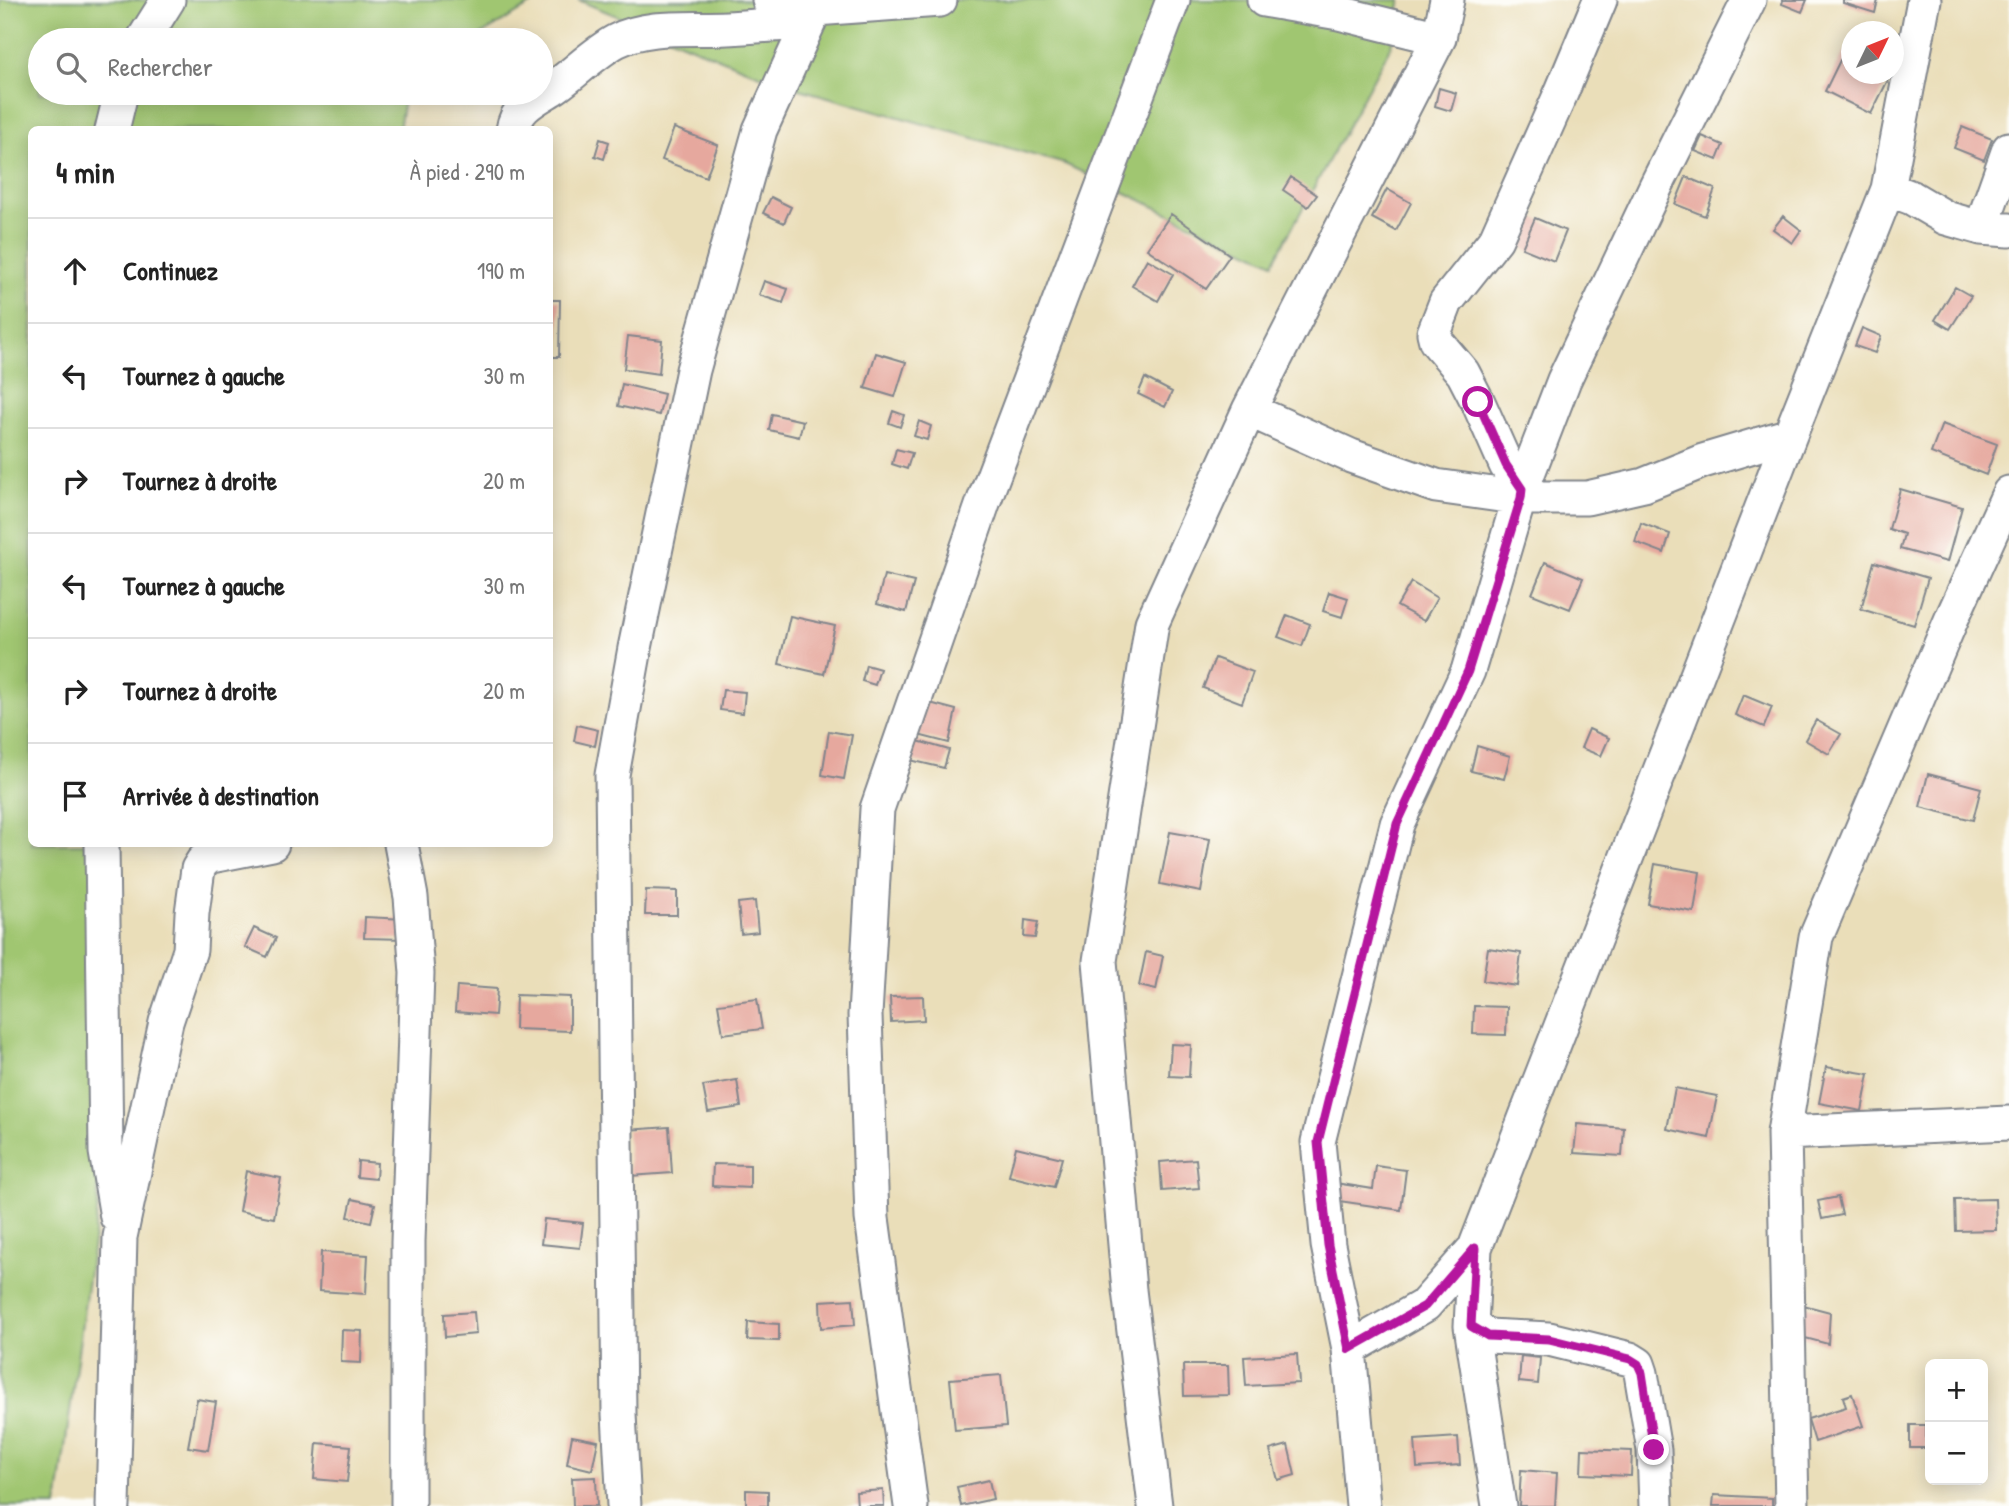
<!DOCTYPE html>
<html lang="fr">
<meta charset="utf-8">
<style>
body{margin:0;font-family:"Patrick Hand",sans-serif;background:#f6f6f6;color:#222}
.controls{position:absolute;right:21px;bottom:21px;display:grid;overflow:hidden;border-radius:10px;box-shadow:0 4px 18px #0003}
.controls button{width:63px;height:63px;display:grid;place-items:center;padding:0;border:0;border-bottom:2px solid #e0e0e0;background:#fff;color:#222;font:35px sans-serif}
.compass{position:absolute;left:1841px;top:21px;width:63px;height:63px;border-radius:50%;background:#fff;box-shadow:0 4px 18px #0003;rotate:47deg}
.stop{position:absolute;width:21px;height:21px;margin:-16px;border:5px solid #b5179e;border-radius:50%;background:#fff}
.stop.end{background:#b5179e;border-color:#fff;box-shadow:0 2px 7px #0008}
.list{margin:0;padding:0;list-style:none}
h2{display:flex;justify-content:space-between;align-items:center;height:91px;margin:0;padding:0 28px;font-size:30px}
h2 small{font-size:23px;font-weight:400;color:#767676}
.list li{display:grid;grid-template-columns:46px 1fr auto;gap:21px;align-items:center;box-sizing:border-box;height:105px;padding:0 28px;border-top:2px solid #e0e0e0}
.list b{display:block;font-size:26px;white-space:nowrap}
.list em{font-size:23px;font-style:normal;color:#767676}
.icon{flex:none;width:38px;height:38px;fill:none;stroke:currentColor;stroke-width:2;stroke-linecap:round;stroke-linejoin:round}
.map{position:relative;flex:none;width:2009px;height:1506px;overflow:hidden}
.search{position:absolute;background:#fff;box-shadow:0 4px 18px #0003;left:28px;top:28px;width:525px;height:77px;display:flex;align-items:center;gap:18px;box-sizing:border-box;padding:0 24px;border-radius:38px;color:#767676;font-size:26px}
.panel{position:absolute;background:#fff;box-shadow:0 4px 18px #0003;left:28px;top:126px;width:525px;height:721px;border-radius:10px}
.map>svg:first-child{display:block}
</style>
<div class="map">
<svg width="2009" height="1506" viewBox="0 0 2009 1506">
<rect width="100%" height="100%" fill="#fdfcf7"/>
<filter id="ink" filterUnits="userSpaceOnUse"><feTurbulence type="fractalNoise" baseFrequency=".0143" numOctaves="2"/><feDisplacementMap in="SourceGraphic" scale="14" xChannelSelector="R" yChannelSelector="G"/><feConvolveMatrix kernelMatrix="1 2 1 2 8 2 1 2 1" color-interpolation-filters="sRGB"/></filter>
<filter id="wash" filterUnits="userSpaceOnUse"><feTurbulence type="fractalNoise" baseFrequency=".00686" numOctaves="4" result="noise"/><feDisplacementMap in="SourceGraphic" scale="28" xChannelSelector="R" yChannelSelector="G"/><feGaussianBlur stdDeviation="1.57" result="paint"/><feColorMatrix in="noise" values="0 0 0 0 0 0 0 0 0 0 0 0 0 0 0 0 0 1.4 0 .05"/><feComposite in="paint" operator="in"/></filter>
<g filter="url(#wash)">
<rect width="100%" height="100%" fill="#eadeb9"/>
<path fill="#a0c671" stroke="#5e7a68" stroke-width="2" d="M0,0H539L472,40H40V93H405L399,129L32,130V844H95L98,1206L57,1506H0Z
M578,0H1401L1391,46L1273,263L1065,164L782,84Z"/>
<g id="blocks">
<path fill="#e6a89e" d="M1783,0H1807L1802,12L1782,4Z
M1843,0H1878L1875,13L1843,3Z
M1844,52L1852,56V74H1886L1890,76L1871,114L1825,91Z
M1439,88L1456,93L1451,111L1435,106Z
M1962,127L1992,139L1984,160L1954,148Z
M674,128L718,145L706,177L662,160Z
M1702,136L1723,145L1717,160L1695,151Z
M600,139L609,142L604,159L595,156Z
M1291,177L1317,195L1308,207L1283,190Z
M1686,177L1715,189L1705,216L1675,204Z
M1387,189L1411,203L1396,231L1372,218Z
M771,197L791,207L784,223L763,213Z
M1171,214L1230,255L1206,289L1147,249Z
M1783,216L1801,230L1792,243L1773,229Z
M1535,218L1566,231L1554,261L1522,248Z
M1147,259L1173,274L1158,301L1132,286Z
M764,281L788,289L783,303L759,295Z
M1955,287L1971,296L1950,329L1935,320Z
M550,300H560L559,357H550Z
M1862,328L1881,336L1875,353L1855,346Z
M628,336L662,340L659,374L624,369Z
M876,353L906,362L895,397L865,388Z
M1145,378L1172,392L1165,407L1138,394Z
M622,384L664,394L659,415L618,406Z
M893,411L904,415L900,427L889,423Z
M772,414L803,421L799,437L769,430Z
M919,421L931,426L927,440L914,436Z
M1942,424L1997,444L1986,475L1931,453Z
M896,449L912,453L907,469L892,464Z
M1900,489L1962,507L1947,562L1900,549L1904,534L1889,529Z
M1641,523L1670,534L1664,553L1635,542Z
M1545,562L1583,578L1570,609L1532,594Z
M1874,562L1928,578L1914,625L1861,609Z
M884,575L914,582L906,612L877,604Z
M1411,582L1437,598L1424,621L1397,606Z
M1329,592L1348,598L1342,617L1323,611Z
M1287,615L1310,624L1302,646L1278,637Z
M790,616L835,626L824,674L779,664Z
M1215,658L1253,672L1242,703L1203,688Z
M866,665L880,669L875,685L862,681Z
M723,690L745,692L743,713L720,710Z
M1743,695L1772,707L1764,727L1735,715Z
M926,702L956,710L949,743L918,735Z
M1816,720L1841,734L1829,754L1805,740Z
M577,725L598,730L595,746L574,741Z
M1589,729L1609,738L1601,756L1581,748Z
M829,731L852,735L844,779L822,775Z
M914,740L949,750L944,768L910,760Z
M1477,746L1510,756L1504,779L1471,771Z
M1928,774L1981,788L1973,820L1920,807Z
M1170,832L1210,839L1201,892L1160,884Z
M1655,864L1700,872L1694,912L1648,904Z
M646,890L677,891V915H645Z
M755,901L758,932L741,934L738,903Z
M365,917L405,919V939L364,938Z
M1025,920L1038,922L1035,938L1024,937Z
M254,928L276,938L267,957L245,947Z
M1488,948L1521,953L1517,986L1483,981Z
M1146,952L1163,956L1156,990L1139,986Z
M457,986L497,989L495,1015L455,1012Z
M516,995L570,997V1031L515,1029Z
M923,996L924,1020L891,1022L890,997Z
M757,999L762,1029L723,1034L718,1004Z
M1474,1006L1507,1007L1506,1035L1473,1034Z
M1171,1044L1191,1045L1189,1077L1169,1076Z
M1826,1067L1869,1074L1862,1111L1819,1103Z
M737,1080L741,1107L708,1112L703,1086Z
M1675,1088L1717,1096L1709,1138L1667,1129Z
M1577,1124L1624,1128L1622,1156L1574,1153Z
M669,1127L672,1173L630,1176L627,1130Z
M1016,1147L1062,1158L1054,1187L1009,1176Z
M1196,1159L1199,1188L1162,1191L1160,1162Z
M358,1161L377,1163L376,1179L357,1177Z
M713,1164L750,1165V1188L712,1186Z
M1376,1166L1406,1170L1401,1210L1332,1200L1335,1183L1373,1189Z
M246,1171L281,1178L274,1218L239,1211Z
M1838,1197L1842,1215L1822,1219L1818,1201Z
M352,1199L375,1204L371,1222L348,1217Z
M1995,1199L1996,1230L1956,1231L1955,1200Z
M544,1219L583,1223L580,1248L541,1244Z
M321,1252L368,1255L366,1294L319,1291Z
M853,1299L855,1325L821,1328L820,1301Z
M1792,1302L1830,1312L1828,1344L1790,1334Z
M474,1312L476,1334L445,1337L444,1314Z
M748,1322L779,1324V1341L747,1340Z
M342,1330L362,1331L361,1363L341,1362Z
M1297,1354L1299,1383L1246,1386L1244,1357Z
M1521,1356L1540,1358L1538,1384L1519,1382Z
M1183,1365H1228L1229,1395L1184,1396Z
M1001,1375L1006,1426L955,1430L950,1379Z
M1852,1394L1863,1426L1815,1442L1808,1419L1846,1407L1843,1397Z
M197,1399L216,1402L208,1450L188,1447Z
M1910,1425H1926V1448H1910Z
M572,1436L598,1441L592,1470L567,1464Z
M1458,1437L1460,1465L1417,1468L1415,1440Z
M317,1443L351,1446L347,1482L314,1479Z
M1288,1445L1295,1475L1278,1480L1270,1450Z
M1582,1449L1632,1451L1631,1476L1581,1474Z
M1521,1470L1557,1473L1555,1506H1519Z
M596,1477L597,1506H573L572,1478Z
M989,1480L993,1499L961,1506L957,1487Z
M746,1490L768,1491V1506H746Z
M883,1490L884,1506H857L856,1492Z
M1714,1495L1772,1498V1506H1713Z"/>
</g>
</g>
<g filter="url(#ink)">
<use href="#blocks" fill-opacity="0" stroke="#82868c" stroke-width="2"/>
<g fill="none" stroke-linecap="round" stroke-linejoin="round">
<defs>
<path id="street" d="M769,0L815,9L940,0
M1264,0L1339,13L1439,38
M143,40L168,0
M112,130L121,93
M513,130C516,106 538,98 556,86C576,72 594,53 616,41C648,24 691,30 727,28C754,27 778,23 807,24
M1888,189L1912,198L1946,218L1981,228L2009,230
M1981,228L2009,149
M1249,410L1351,456L1436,486L1521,498H1587L1644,485L1703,461L1790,435
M1522,489L1506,465L1478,402L1463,373L1436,341L1434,333L1446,302L1496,239L1562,91L1600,0
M102,844L106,1152L117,1217
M401,844L411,897L417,973L408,1242V1506
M1784,1133L2009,1123
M1475,1248L1471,1326L1499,1506
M1471,1326L1488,1336L1549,1339L1630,1359L1638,1364L1641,1373L1654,1450L1656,1506
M1349,1349L1425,1305L1475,1248L1790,435L1888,189L1924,0
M113,1506L120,1237L166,1022L190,950L192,913L198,869L203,861L211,856L272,844
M624,1506L619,1414L612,775L635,648L693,370L760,130L815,9
M911,1506L872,1218L865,1015L877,809L983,503L1173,0
M1155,1506L1129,1290L1100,961L1152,623L1249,410L1439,38L1447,0
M1363,1506L1349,1349L1328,1245L1318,1142L1397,824L1468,671L1522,489L1564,380L1656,186L1749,0
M1792,1506L1784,1133L1816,937L1952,618L2009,493"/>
</defs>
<use href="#street" stroke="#82868c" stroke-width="37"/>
<use href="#street" stroke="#fff" stroke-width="33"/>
</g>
</g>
<g fill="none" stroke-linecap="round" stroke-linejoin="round" filter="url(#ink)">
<path stroke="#b5179e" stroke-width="9" d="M1478,402L1506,465L1522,489L1521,498L1468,671L1397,824L1318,1142L1328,1245L1349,1349L1425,1306L1475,1248L1471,1326L1488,1336L1549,1339L1630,1359L1638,1364L1642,1373L1654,1450"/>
</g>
</svg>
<div class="controls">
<button>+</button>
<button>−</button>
</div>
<svg class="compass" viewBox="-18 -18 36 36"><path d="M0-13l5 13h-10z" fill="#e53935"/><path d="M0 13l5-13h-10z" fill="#767676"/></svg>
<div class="stop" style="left:1478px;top:402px"></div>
<div class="stop end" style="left:1654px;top:1450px"></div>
<div class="search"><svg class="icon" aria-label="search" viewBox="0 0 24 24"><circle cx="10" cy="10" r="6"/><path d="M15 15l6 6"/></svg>Rechercher</div>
<section class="panel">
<h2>4 min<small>À pied · 290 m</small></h2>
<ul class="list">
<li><svg class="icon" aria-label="ahead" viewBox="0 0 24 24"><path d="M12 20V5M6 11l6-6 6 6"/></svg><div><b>Continuez</b></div><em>190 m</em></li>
<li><svg class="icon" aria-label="left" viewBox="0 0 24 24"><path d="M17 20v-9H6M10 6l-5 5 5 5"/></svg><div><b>Tournez à gauche</b></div><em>30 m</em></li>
<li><svg class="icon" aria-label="right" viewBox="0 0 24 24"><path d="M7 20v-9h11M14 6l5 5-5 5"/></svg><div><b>Tournez à droite</b></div><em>20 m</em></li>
<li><svg class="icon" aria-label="left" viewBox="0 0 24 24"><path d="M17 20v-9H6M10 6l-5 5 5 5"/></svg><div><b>Tournez à gauche</b></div><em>30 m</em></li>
<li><svg class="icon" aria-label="right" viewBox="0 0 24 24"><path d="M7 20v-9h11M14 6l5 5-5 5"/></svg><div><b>Tournez à droite</b></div><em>20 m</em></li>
<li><svg class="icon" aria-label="arrive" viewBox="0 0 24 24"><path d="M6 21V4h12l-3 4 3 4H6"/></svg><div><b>Arrivée à destination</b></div></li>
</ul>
</section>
</div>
